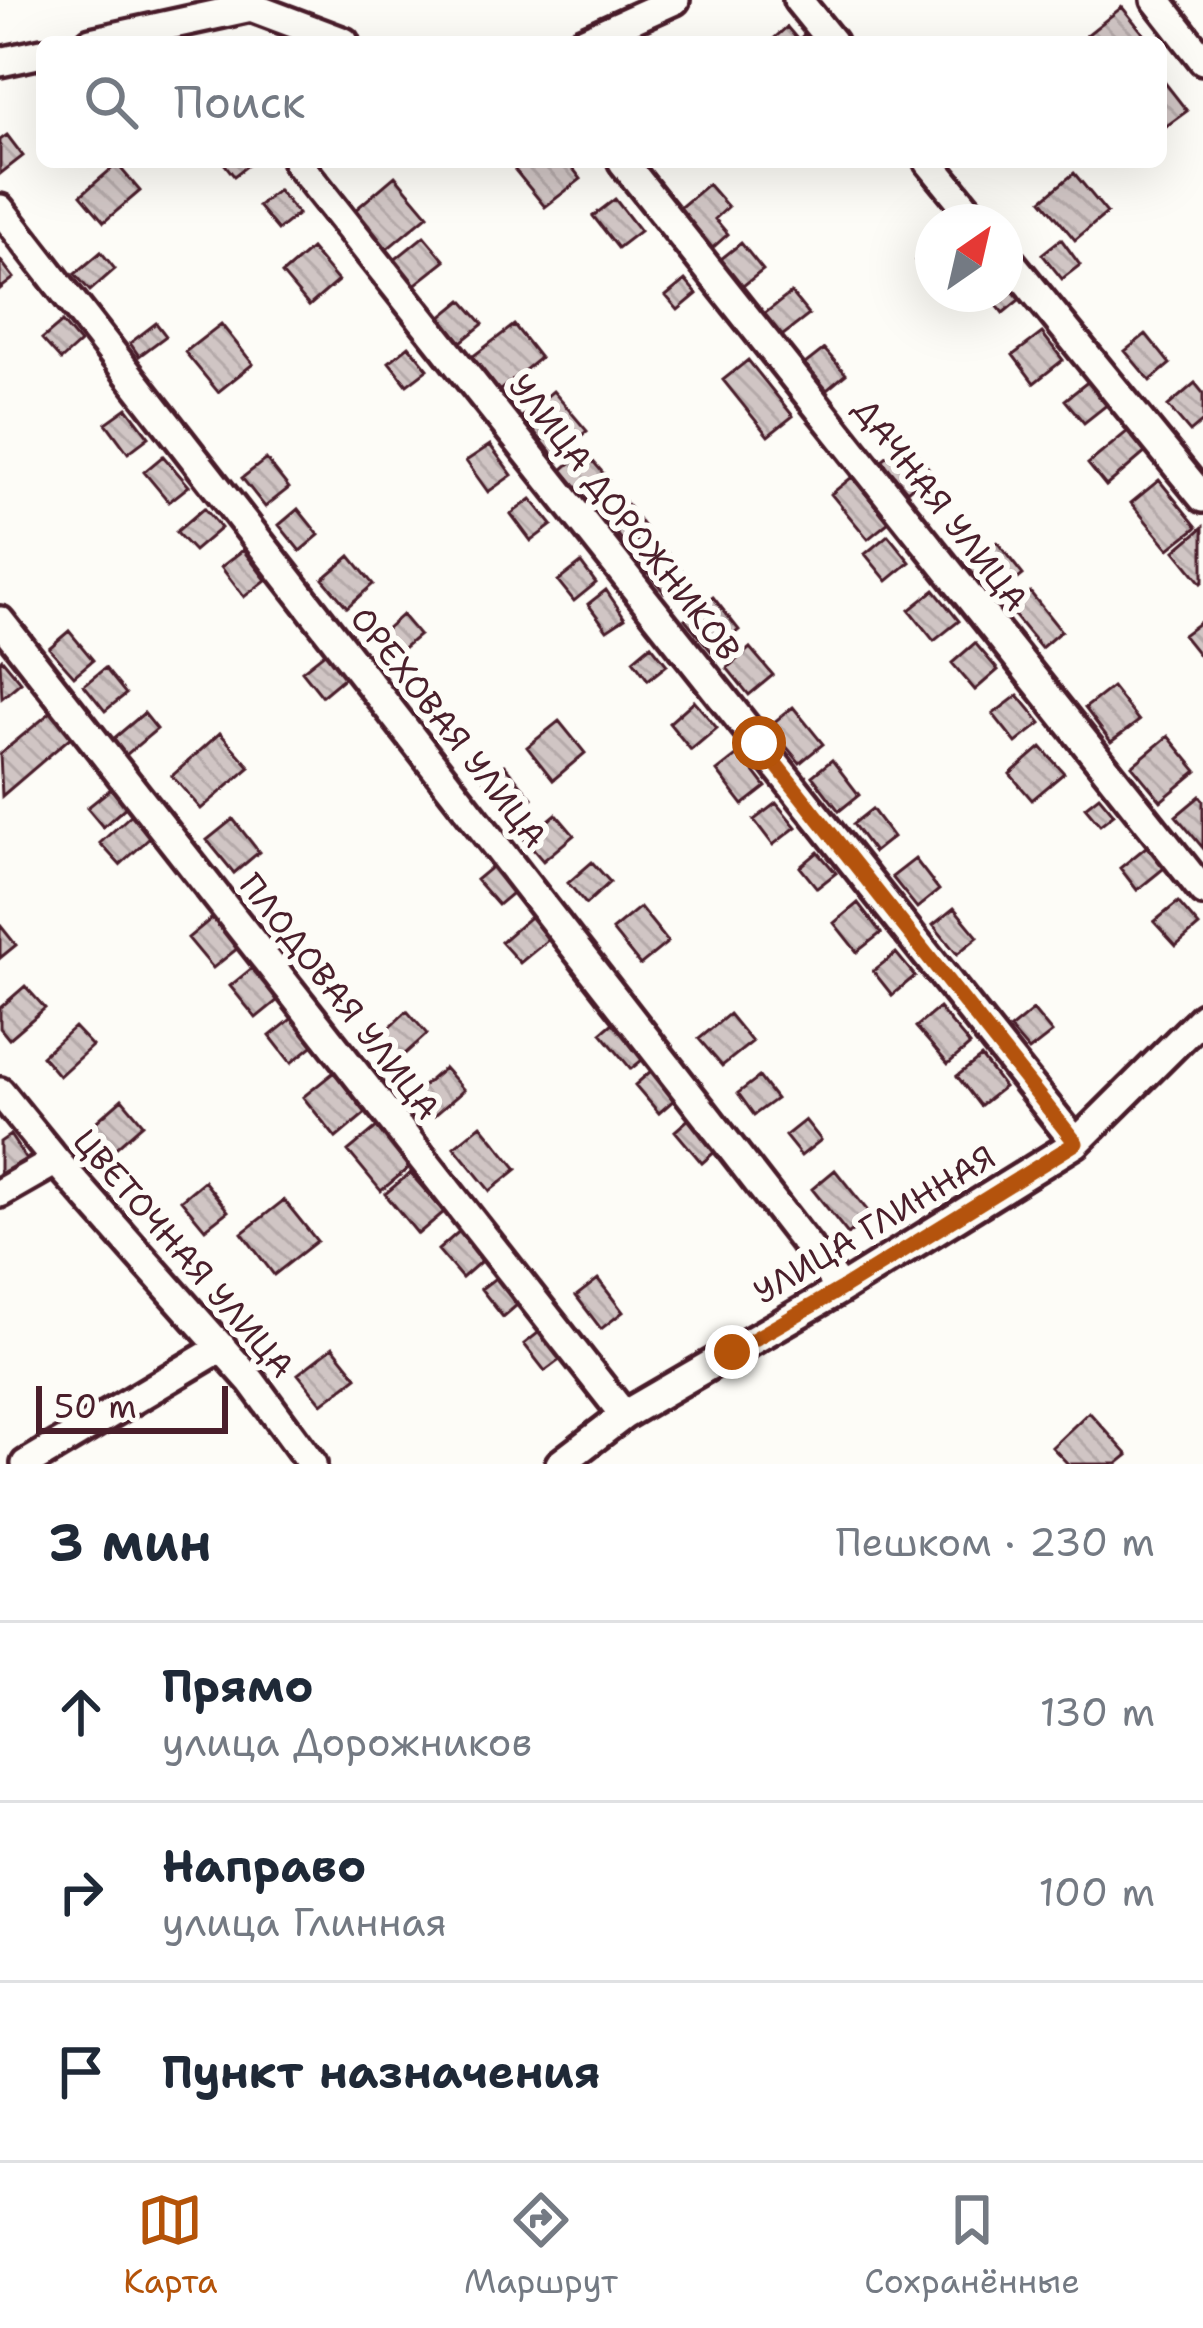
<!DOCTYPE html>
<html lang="ru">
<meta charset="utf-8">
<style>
body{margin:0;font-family:"Shantell Sans",sans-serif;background:#f6f6f7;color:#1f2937}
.compass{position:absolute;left:915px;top:204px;width:108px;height:108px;border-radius:50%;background:#fff;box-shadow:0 12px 48px #0002;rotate:34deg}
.scale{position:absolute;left:36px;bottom:30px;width:192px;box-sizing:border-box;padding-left:12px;border:6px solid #4a1f2b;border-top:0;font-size:33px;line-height:42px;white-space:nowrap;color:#4a1f2b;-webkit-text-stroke:9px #fdfcf7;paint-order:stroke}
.stop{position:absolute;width:36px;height:36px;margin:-27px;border:9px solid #b45309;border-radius:50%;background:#fff}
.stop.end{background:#b45309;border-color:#fff;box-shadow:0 3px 12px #0008}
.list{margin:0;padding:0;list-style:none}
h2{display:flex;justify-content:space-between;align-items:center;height:156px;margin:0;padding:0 48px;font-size:51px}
h2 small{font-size:39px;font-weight:400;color:#747a83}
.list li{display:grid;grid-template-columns:78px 1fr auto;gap:36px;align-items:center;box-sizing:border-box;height:180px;padding:0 48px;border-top:3px solid #e0e1e3}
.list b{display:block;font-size:45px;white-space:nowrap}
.list p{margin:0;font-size:39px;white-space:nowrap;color:#747a83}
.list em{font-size:39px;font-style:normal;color:#747a83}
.icon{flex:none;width:66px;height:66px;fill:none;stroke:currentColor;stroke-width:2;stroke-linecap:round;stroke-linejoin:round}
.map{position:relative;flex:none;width:1203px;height:1464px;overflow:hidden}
.search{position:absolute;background:#fff;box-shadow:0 12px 48px #0002;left:36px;right:36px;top:36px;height:132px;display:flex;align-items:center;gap:30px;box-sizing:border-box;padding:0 42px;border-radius:18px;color:#747a83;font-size:45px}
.sheet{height:696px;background:#fff}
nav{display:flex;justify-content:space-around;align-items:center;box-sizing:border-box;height:168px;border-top:3px solid #e0e1e3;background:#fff;font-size:33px;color:#747a83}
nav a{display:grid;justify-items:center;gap:6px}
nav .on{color:#b45309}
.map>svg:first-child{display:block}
</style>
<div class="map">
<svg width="1203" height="1464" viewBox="0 0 1203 1464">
<defs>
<pattern id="building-back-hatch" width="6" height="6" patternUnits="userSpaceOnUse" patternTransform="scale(3)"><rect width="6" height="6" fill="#d0c5c4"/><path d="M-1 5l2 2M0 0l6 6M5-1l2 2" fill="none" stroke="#b4a9a9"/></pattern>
</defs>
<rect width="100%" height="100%" fill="#fdfcf7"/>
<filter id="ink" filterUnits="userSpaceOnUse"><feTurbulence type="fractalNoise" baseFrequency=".00833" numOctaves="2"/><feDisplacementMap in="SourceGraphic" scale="24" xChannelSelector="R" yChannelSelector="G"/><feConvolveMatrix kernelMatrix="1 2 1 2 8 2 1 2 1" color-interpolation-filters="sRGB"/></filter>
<g filter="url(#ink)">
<path fill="url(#building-back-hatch)" stroke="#4a1f2b" stroke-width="3" d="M1122,7L1143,33L1133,42H1093L1087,35Z
M787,27L798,40L808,31L818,42H770Z
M1162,79L1187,111L1161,130V80Z
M7,135L23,156L0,174V140Z
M223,162H252L234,176Z
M526,162H568L581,179L545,207L515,170Z
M117,164L140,191L104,222L81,195Z
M1074,173L1107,213L1075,240L1042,200Z
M395,176L428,215L386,250L354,211Z
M708,184L728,207L715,219L728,234L710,250L676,211Z
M278,190L298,214L278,230L258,206Z
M615,199L640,231L618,248L593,216Z
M424,236L445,261L412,287L392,262Z
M1061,239L1080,265L1062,279L1042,254Z
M741,243L763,270L738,290L716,263Z
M933,247V281L916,261Z
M311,249L338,281L309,306L282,274Z
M101,252L115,269L90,291L75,274Z
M0,260L14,278L0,289Z
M1008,274L1025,295L1003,313L988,294H1005V276Z
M685,280L697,294L678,310L666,296Z
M791,293L809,315L778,339L760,317Z
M462,300L483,324L461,342L440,318Z
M62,322L80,343L61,360L42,339Z
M156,323L166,336L139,356L130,343Z
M221,324L253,364L218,392L185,352Z
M514,325L540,358L499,391L472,357Z
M1042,333L1063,360L1034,383L1013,355Z
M1146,334L1170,364L1150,381L1125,351Z
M409,346L428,369L407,385L389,362Z
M824,349L846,374L827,390L805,364Z
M748,360L793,416L768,436L723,380Z
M1090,380L1108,404L1084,423L1065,400Z
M1195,383L1203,393V421L1190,432L1168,406Z
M553,391L587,431L555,457L522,417Z
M127,408L149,437L128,453L106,423Z
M1129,430L1147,451L1106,486L1088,464Z
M906,441L931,471L907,491L882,460Z
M490,445L512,475L488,492L466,461Z
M584,451L610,481L588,500L562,470Z
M163,456L189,486L169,502L144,472Z
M266,459L289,488L265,507L242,478Z
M852,477L889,522L868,539L831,494Z
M1159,480L1197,527L1169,549L1131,503Z
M531,499L552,525L531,541L511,514Z
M625,502L648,532L628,548L605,518Z
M204,508L221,528L194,551L176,532Z
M298,509L319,535L300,551L279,525Z
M1203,527V581L1201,583L1175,551Z
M888,535L910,562L887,581L865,554Z
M997,542L1023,575L993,599L967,566Z
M663,547L686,575L664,592L641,564Z
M243,550L266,580L244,597L221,567Z
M350,556L373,584L347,607L323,579Z
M581,563L596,583L574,601L558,581Z
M606,590L625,618L607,630L588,604Z
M934,590L959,621L934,641L909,610Z
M1030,592L1061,631L1041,648L1009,609Z
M713,597L739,630L712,652L685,619Z
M402,615L419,635L393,657L376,638Z
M1203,620V660L1183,635Z
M69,631L93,660L74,676L49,648Z
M975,643L998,670L975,690L952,663Z
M651,645L667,665L648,680L633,660Z
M750,648L773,675L749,695L727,668Z
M326,652L346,676L322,696L302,671Z
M2,659L21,682L2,698L0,661Z
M105,668L126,694L105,711L84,685Z
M1112,687L1139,721L1111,742L1085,708Z
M1018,695L1041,723L1016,743L993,714Z
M694,701L717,728L691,750L669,723Z
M793,707L823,744L800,763L769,726Z
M51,712L72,736L2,796L0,754Z
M144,713L157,729L126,755L112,740Z
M559,721L585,753L553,780L527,747Z
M220,733L250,767L201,809L172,776Z
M1168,736L1197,771L1161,801L1132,766Z
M1041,747L1064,773L1032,800L1010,774Z
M740,753L766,787L743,805L717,771Z
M832,760L859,795L839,811L812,776Z
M504,765L532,798L511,814L484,781Z
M113,787L128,805L103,827L87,808Z
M1099,796L1114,814L1100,825L1085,807Z
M1200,796L1203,800V848L1176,816Z
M776,803L796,827L773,845L754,820Z
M872,809L893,837L874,852L853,824Z
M133,813L153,835L120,865L100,843Z
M556,814L574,835L543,861L525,840Z
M233,819L259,852L234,873L207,840Z
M1151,843L1168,865L1137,890L1120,868Z
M818,852L836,873L817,888L800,867Z
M915,859L939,890L917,908L892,877Z
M592,862L610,882L586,904L568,883Z
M495,864L517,889L498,905L476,880Z
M1178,902L1199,926L1176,946L1154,922Z
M858,903L881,933L857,952L834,923Z
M640,907L668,942L640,965L612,930Z
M954,908L978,937L957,954L933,925Z
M536,912L555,934L520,963L501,942Z
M212,918L238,948L213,968L188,938Z
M0,925L16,945L0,958Z
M896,953L915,976L892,995L873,971Z
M252,968L278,1000L256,1018L230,986Z
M25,986L45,1008L9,1039L0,1028V1008Z
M939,1008L970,1045L948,1064L916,1027Z
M1033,1010L1052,1033L1029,1051L1010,1029Z
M407,1011L427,1034L396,1062L376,1040Z
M729,1014L752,1042L722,1066L699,1039Z
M295,1016L316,1043L291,1063L270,1036Z
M621,1016L652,1052L631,1069L601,1033Z
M74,1027L92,1046L59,1076L42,1056Z
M981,1057L1004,1087L980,1106L957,1076Z
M659,1064L683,1092L659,1113L635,1085Z
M444,1068L464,1090L434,1116L414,1094Z
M334,1072L367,1112L336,1138L303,1097Z
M759,1077L776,1099L754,1115L738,1093Z
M122,1099L143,1124L111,1152L90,1127Z
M698,1111L725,1143L702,1163L675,1131Z
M805,1120L821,1140L801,1156L785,1136Z
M379,1125L412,1165L381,1191L348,1151Z
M481,1125L517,1169L490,1191L454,1147Z
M10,1135L26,1159L0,1177V1142Z
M835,1170L871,1215L848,1234L812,1189Z
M410,1173L444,1212L418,1234L385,1194Z
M204,1181L228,1211L205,1229L181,1200Z
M284,1200L317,1241L274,1275L242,1233Z
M463,1228L487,1256L462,1278L438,1250Z
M502,1273L523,1300L503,1317L481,1289Z
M598,1279L623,1312L601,1329L576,1296Z
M543,1329L565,1356L545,1371L524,1344Z
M333,1347L357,1377L322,1404L298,1374Z
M1089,1412L1128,1455L1117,1464H1068L1052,1447Z"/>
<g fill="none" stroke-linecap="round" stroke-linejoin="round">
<defs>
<path id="minor" d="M798,0L832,42
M1156,0L1203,60
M91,42L251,7L344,42
M582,42L675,0
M0,62L42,53
M297,162L1076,1143
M623,162L1203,891
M929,162L978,222
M0,209L841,1289
M1005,255L1203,498
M0,621L624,1415
M0,1092L56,1161L251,1381L312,1464
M0,1193L56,1161
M26,1464L222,1347
M560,1464L624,1415L841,1289L1076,1143L1203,1017"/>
</defs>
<use href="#minor" stroke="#4a1f2b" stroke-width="36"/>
<use href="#minor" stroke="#fdfcf7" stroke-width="27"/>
</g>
</g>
<g fill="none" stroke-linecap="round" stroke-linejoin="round" filter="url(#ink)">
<path stroke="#b45309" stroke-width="15" d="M732,1352L841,1289L1076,1143L759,743"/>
</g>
<g text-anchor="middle" stroke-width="12" stroke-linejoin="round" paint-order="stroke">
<g font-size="33" fill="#4a1f2b" stroke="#fdfcf7">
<text transform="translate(941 504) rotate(52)" y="12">ДАЧНАЯ УЛИЦА</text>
<text transform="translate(625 517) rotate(52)" y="12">УЛИЦА ДОРОЖНИКОВ</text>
<text transform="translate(449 727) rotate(52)" y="12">ОРЕХОВАЯ УЛИЦА</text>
<text transform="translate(340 996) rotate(52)" y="12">ПЛОДОВАЯ УЛИЦА</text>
<text transform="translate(874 1224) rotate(-31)" y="12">УЛИЦА ГЛИННАЯ</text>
<text transform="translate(184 1253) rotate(49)" y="12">ЦВЕТОЧНАЯ УЛИЦА</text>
</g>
</g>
</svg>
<svg class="compass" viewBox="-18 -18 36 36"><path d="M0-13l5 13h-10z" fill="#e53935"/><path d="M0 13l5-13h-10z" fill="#747a83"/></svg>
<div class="scale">50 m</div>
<div class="stop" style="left:759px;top:743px"></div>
<div class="stop end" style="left:732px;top:1352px"></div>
<div class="search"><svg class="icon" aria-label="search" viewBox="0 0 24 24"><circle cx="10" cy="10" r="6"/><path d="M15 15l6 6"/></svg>Поиск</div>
</div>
<section class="sheet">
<h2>3 мин<small>Пешком · 230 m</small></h2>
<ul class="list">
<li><svg class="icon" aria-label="ahead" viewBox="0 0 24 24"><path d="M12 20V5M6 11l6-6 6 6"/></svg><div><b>Прямо</b><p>улица Дорожников</p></div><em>130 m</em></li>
<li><svg class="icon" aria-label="right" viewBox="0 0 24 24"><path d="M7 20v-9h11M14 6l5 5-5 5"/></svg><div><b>Направо</b><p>улица Глинная</p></div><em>100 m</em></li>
<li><svg class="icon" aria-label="arrive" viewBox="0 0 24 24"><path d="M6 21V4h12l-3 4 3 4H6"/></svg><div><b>Пункт назначения</b></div></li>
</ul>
</section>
<nav>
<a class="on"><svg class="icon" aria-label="map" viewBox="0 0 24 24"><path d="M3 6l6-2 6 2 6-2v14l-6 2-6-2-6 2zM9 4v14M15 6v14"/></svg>Карта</a>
<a><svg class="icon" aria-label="directions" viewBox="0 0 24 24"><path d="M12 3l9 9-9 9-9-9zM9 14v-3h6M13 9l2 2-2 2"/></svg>Маршрут</a>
<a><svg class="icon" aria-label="saved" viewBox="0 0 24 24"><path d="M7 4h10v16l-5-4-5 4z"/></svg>Сохранённые</a>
</nav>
